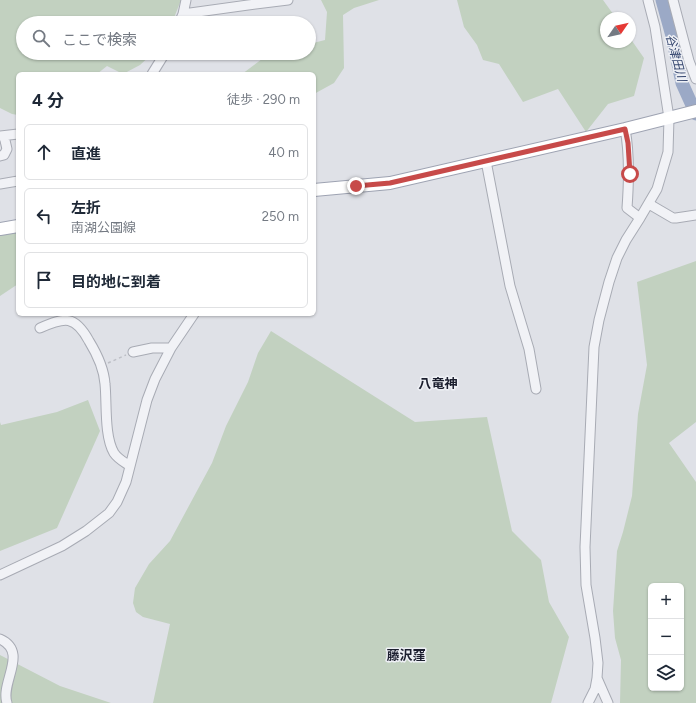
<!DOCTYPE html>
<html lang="ja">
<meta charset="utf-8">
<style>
body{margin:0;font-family:Figtree,"Noto Sans JP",sans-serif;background:#f2f2f3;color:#1f2937}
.controls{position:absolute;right:12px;bottom:12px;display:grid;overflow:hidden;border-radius:6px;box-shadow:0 1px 3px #0004}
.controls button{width:36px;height:36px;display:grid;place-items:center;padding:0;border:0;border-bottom:1px solid #e0e1e3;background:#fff;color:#1f2937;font:20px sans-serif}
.compass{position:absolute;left:600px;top:12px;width:36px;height:36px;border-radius:50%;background:#fff;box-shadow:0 1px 3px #0004;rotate:56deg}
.stop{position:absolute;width:12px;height:12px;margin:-9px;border:3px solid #c74a49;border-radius:50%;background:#fff}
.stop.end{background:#c74a49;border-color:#fff;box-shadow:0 1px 4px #0008}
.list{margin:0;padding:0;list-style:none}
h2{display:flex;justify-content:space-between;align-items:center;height:52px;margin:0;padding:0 16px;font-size:17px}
h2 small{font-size:13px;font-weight:400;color:#747a83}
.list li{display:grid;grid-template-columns:26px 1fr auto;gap:12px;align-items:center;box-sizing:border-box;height:56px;margin:0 8px 8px;padding:0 8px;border:1px solid #e0e1e3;border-radius:6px}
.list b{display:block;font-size:15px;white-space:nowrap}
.list p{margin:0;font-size:13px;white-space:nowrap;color:#747a83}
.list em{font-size:13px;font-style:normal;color:#747a83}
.icon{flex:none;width:22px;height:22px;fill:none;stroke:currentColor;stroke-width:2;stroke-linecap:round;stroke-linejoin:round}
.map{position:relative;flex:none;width:696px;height:703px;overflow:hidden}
.search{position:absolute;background:#fff;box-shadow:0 1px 3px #0004;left:16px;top:16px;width:300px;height:44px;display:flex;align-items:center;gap:10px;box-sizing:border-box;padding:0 14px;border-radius:22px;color:#747a83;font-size:15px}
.panel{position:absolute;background:#fff;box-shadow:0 1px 3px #0004;left:16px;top:72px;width:300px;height:244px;border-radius:6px}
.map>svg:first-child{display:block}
</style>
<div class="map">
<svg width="696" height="703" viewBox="0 0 696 703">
<rect width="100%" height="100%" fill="#dfe1e7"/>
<path fill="#c2d1c0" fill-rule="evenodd" d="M0,0H181L172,23H23V53H153L140,65L123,74L107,66L97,74H18V115L12,114L0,108Z
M321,0H379L354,8L343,15L344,68L334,83L314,94V74H242L270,53H309V44L325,40L327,12Z
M457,0H603L616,18H606V42H630V38L644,58L634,96L608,104L586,132L558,89L523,102L499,64L483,60L477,45L464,27Z
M18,226V284L0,296V230Z
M696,261V422L669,443L696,482V703H620L621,660L615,638L613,611L617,551L623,532L632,496L638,414L647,365L637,282ZM651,586H681V688H651Z
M271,331L415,422L487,417L512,531L541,560L549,602L569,637L551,703H153L170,624L143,617L136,612L133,603L135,588L149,564L170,541L212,463L226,426L248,382L258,353Z
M88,400L100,431L57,528L0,551V422L1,425L57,412Z
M0,655L60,686L111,703H0Z"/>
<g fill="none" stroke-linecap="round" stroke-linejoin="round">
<path stroke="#9ba9c6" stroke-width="13" d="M662,0L672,36L682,83L696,114"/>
<defs>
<path id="minor" d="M673,0L689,61L696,79
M183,14L248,5L288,0
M179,23L183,14L186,0
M152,74L165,53
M625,129C630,155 629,181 627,208L640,218
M0,136L18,134
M0,156L4,155L7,149L4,136
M486,161L510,286L529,349L536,389
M0,184L18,181
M649,204L673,218H676L696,215
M40,328C65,317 75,315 89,341C97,354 104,369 105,384C107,403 104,436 114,453C118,459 124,462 130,466
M133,352L152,348H171
M0,575L62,546L86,531L109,513L117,502L126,482L147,400L155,379L171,348L194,314
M0,639C29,652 0,682 7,703
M597,678L608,703
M588,703L595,689L597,678L598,663L595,638L586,585L585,547L594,347L599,320L609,282L617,258L626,240L640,218L657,189L668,152L669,118L655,27L648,0"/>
<path id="major" d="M314,190L390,183L625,129L696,111
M0,229L18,226"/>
</defs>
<use href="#minor" stroke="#a8abb4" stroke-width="11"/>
<use href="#major" stroke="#9ea3b2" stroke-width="14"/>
<path stroke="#bdbfc6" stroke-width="1.5" stroke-dasharray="3 3" stroke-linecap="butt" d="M108,363L126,355"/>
<use href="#minor" stroke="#f1f2f6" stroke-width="9"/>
<use href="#major" stroke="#fff" stroke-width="12"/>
</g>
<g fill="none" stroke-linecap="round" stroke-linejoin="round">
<path stroke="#c74a49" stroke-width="5" d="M356,186L390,183L625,129L628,143L630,174"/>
</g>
<g text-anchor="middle" stroke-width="3" stroke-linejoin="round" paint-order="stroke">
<g font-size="12" font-style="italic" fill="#35466f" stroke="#eef0f5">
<text transform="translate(676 58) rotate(75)" y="4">谷津田川</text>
</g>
<g font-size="13" font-weight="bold" fill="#1b1e2e" stroke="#eef0f5">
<text x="438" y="388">八竜神</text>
<text x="406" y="660">藤沢窪</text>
</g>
</g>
</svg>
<div class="controls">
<button>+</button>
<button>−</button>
<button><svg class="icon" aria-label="layers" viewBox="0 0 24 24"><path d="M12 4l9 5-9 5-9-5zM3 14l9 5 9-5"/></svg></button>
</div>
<svg class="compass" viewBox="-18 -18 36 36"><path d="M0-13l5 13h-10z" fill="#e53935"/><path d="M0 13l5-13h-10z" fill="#747a83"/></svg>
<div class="stop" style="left:630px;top:174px"></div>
<div class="stop end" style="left:356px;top:186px"></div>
<div class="search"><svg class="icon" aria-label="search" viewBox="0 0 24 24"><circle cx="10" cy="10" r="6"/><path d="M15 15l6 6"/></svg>ここで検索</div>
<section class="panel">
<h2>4 分<small>徒歩 · 290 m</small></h2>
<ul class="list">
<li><svg class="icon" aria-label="ahead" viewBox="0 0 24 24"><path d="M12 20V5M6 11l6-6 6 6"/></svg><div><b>直進</b></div><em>40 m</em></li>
<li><svg class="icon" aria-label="left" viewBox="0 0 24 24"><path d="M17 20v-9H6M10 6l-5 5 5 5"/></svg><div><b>左折</b><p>南湖公園線</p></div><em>250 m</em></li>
<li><svg class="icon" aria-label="arrive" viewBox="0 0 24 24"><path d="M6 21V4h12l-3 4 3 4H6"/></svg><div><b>目的地に到着</b></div></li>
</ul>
</section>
</div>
